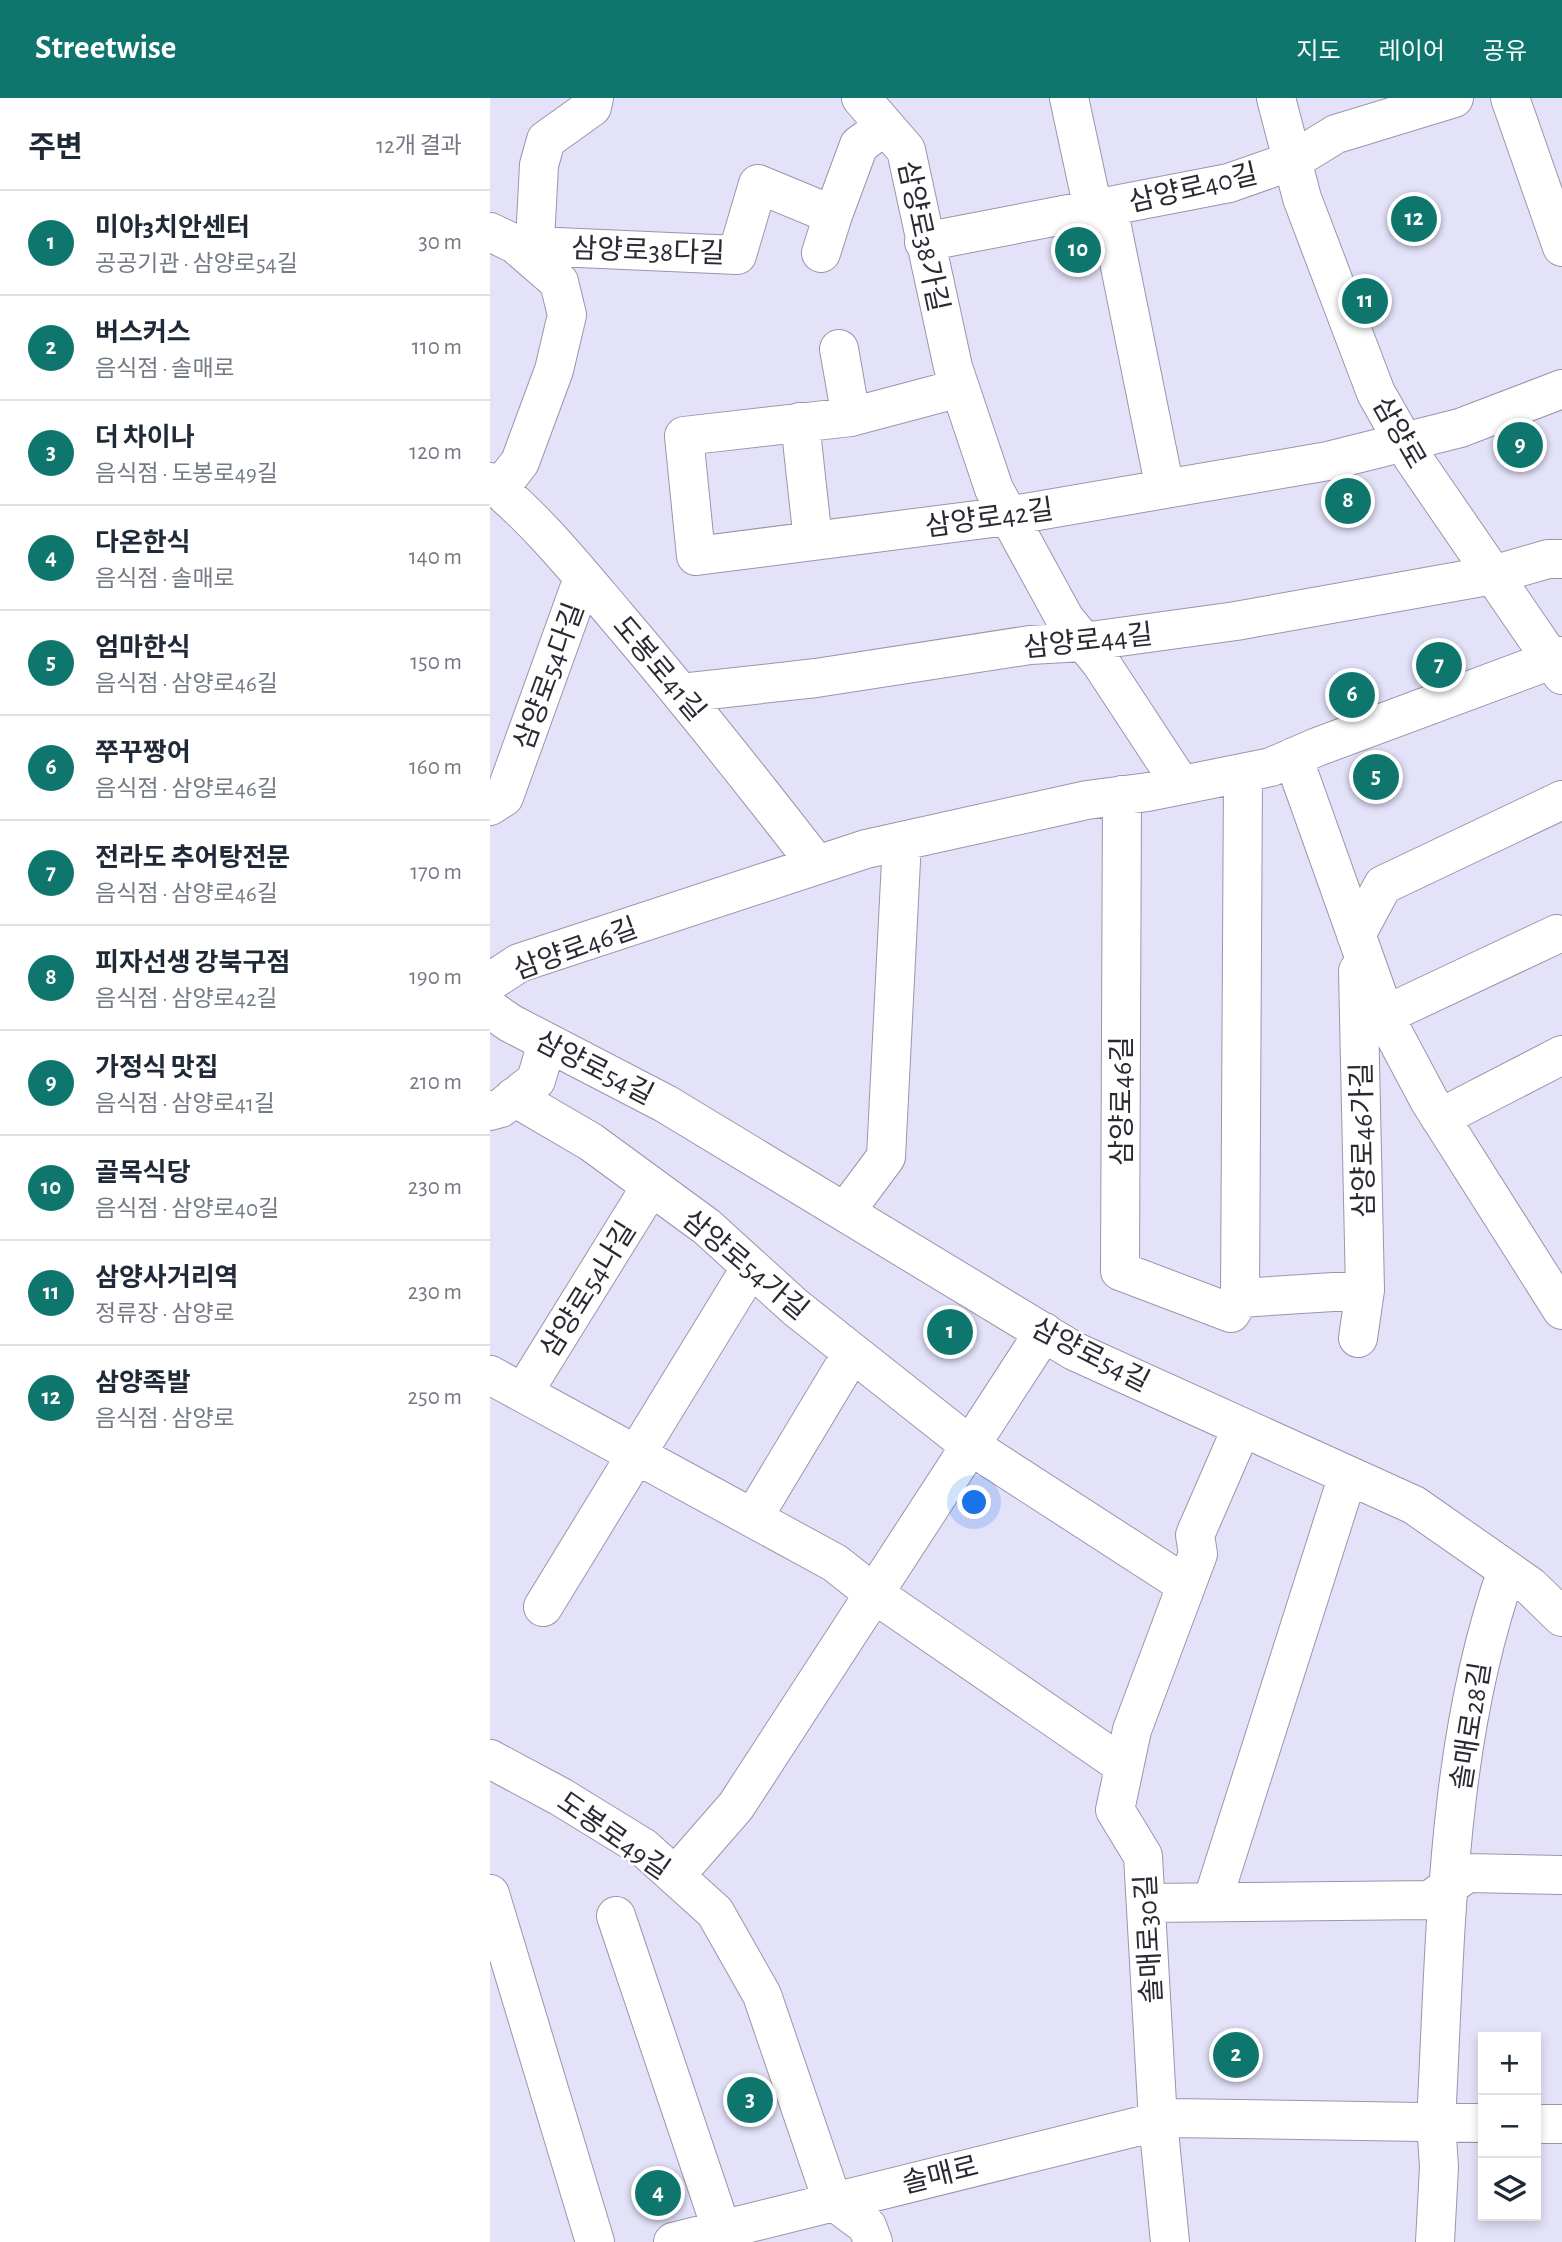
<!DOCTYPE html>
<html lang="ko">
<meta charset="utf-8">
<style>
body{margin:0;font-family:"Alegreya Sans","Noto Sans KR",sans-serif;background:#f6f6f7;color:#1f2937}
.controls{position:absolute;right:21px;bottom:21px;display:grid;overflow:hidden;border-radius:0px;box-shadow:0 4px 10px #0003}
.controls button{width:63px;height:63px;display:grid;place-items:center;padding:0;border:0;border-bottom:2px solid #e0e1e3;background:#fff;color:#1f2937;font:35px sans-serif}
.you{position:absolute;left:485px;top:1405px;width:24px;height:24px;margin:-18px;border:5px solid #fff;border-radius:50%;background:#1a73e8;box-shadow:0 0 0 10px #1a73e833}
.badge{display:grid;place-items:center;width:46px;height:46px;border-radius:50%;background:#0f766e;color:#fff;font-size:23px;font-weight:700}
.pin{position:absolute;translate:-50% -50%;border:4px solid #fff;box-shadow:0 2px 7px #0006}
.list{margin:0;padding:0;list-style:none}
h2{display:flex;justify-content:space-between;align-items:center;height:91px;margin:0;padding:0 28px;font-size:30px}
h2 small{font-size:23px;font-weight:400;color:#747a83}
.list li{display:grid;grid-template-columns:46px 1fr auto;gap:21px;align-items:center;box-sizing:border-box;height:105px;padding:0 28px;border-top:2px solid #e0e1e3}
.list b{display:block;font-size:26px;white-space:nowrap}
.list p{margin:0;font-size:23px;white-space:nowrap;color:#747a83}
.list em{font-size:23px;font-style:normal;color:#747a83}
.icon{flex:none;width:38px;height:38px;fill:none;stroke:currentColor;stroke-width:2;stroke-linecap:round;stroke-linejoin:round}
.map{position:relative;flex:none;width:1072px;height:2144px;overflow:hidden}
header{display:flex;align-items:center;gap:42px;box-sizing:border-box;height:98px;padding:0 35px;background:#0f766e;color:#fff}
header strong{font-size:33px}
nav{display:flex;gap:38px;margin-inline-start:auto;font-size:24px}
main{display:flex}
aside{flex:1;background:#fff}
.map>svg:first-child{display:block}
</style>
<header>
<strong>Streetwise</strong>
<nav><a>지도</a><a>레이어</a><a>공유</a></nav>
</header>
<main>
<aside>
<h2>주변<small>12개 결과</small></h2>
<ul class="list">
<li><span class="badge">1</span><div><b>미아3치안센터</b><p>공공기관 · 삼양로54길</p></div><em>30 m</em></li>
<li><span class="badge">2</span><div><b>버스커스</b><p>음식점 · 솔매로</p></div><em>110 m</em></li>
<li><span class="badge">3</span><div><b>더 차이나</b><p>음식점 · 도봉로49길</p></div><em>120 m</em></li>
<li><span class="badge">4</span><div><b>다온한식</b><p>음식점 · 솔매로</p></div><em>140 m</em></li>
<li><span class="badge">5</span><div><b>엄마한식</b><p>음식점 · 삼양로46길</p></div><em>150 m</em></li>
<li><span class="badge">6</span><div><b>쭈꾸짱어</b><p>음식점 · 삼양로46길</p></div><em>160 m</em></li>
<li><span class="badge">7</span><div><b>전라도 추어탕전문</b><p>음식점 · 삼양로46길</p></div><em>170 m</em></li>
<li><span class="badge">8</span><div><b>피자선생 강북구점</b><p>음식점 · 삼양로42길</p></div><em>190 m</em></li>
<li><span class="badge">9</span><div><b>가정식 맛집</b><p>음식점 · 삼양로41길</p></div><em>210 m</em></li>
<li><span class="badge">10</span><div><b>골목식당</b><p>음식점 · 삼양로40길</p></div><em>230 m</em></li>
<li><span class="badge">11</span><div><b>삼양사거리역</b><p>정류장 · 삼양로</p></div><em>230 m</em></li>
<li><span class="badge">12</span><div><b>삼양족발</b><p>음식점 · 삼양로</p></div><em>250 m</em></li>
</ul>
</aside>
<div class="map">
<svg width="1072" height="2144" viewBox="0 0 1072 2144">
<rect width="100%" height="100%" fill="#e4e2f9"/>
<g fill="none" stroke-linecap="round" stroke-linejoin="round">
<defs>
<path id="minor" d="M371,0L416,52L463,269L504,391L575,521L611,565L691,687
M579,0L603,111
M1020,0L1072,149
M618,109L675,391
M0,134L25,146L69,184L77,217L64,272L30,364L9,391
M434,144L739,85L802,63L846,36L964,0
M331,155L343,117
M44,162L67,149L247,157L268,86L343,117L369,47L395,28
M44,162L49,67L56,42L102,9L104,0
M349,251L361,319
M470,290L361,319L194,338L206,458L518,418L838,363L970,330L1072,291
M310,324L323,443
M0,384C48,423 87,472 127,519C196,600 262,683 327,767
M191,595L326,580L540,547L593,544L746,523L1003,477L1058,461H1072
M803,659L897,923L939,1002L1072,1212
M632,697L630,1173L741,1215L750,1200L753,675
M0,708L14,699L93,480
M866,837L893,787L1072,702
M0,884L29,865L376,751L597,702L658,694L781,669L827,649L1072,558
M0,911L20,925L176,1006L584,1253L924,1407L1040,1488L1072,1519
M895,917L1067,836
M24,999L101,1044L217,1129L305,1209L478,1346L696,1487
M0,1013L11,1010L46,982L57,945
M950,1020L1072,957
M355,1114L396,1059L412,743
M750,1200L875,1192
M868,1240L875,1192L868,873
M0,1277L345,1465L383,1495L634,1668
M33,1295L161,1088
M263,1420L362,1255
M53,1509L261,1169
M0,1661L71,1699L154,1750L225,1814L272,1897L342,2102L377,2128L383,2144
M185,1778L246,1708L554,1234
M0,1796L105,2144
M722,1804L858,1377
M656,1805L940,1802L977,1775L1072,1777
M126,1818L231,2130
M1046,2026H1072
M183,2144L682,2020L993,2025
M680,2144L668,2023L653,1758L625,1712L642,1632L708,1456L705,1437L752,1329
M945,2144L949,2069L946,2024C956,1840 955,1648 1017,1472"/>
<path id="major" d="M786,0L812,100L886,295L923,360L1072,577"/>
</defs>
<use href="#minor" stroke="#9996ac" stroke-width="40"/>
<use href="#major" stroke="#9996ac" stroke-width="40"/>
<use href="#minor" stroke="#fff" stroke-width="38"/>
<use href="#major" stroke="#fff" stroke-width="38"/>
</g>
<g text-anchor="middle" stroke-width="5" stroke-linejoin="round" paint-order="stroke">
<g font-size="28" fill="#2b2a32" stroke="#fff">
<text transform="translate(703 89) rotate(-13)" y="10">삼양로40길</text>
<text transform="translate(434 138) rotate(78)" y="10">삼양로38가길</text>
<text transform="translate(158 152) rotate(2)" y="10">삼양로38다길</text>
<text transform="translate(910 334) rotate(60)" y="10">삼양로</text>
<text transform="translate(499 419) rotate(-8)" y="10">삼양로42길</text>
<text transform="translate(598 542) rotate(-6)" y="10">삼양로44길</text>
<text transform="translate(170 570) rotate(50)" y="10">도봉로41길</text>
<text transform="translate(58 578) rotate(-70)" y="10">삼양로54다길</text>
<text transform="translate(85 850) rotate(-20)" y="10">삼양로46길</text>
<text transform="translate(105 969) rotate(27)" y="10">삼양로54길</text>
<text transform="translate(631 1003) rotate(-90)" y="10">삼양로46길</text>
<text transform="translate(872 1042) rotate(-91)" y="10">삼양로46가길</text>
<text transform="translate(256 1166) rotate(40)" y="10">삼양로54가길</text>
<text transform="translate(97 1191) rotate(-58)" y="10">삼양로54나길</text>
<text transform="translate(601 1256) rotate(27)" y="10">삼양로54길</text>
<text transform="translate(980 1628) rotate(-81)" y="10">솔매로28길</text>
<text transform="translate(124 1737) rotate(35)" y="10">도봉로49길</text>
<text transform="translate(658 1841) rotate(-93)" y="10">솔매로30길</text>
<text transform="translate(450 2076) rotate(-14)" y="10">솔매로</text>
</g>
</g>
</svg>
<div class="controls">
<button>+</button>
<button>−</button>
<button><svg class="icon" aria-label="layers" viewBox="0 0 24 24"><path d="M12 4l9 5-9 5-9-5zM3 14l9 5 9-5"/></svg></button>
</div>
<div class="you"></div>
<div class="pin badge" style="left:460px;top:1234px">1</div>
<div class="pin badge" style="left:746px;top:1957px">2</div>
<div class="pin badge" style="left:260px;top:2002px">3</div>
<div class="pin badge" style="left:168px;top:2095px">4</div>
<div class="pin badge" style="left:886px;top:679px">5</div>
<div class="pin badge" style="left:862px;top:597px">6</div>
<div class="pin badge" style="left:949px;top:567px">7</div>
<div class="pin badge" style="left:858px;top:403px">8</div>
<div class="pin badge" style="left:1030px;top:347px">9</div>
<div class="pin badge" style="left:588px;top:152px">10</div>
<div class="pin badge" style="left:875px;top:203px">11</div>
<div class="pin badge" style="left:924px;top:121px">12</div>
</div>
</main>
